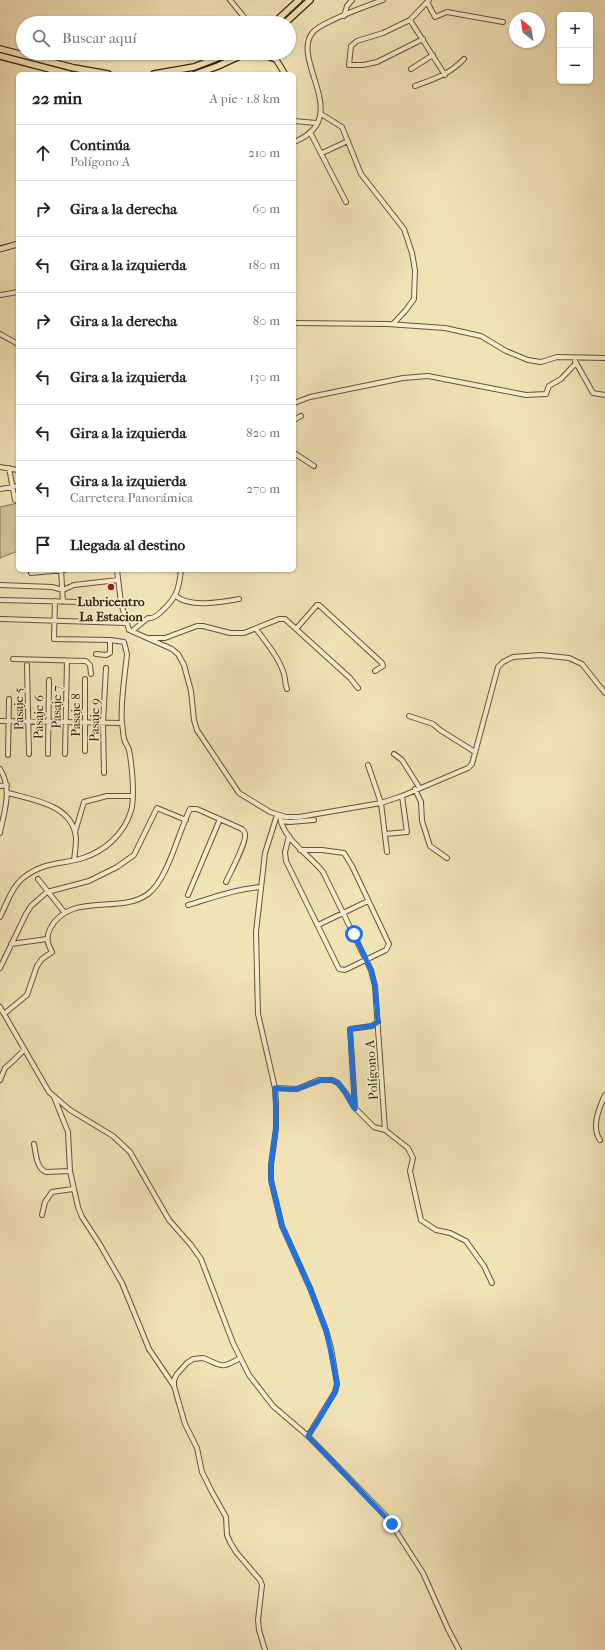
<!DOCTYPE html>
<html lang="es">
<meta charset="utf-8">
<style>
body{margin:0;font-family:"IM FELL French Canon",serif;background:#f2f2f2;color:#222}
.controls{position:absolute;right:12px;top:12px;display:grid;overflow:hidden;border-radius:6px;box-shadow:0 1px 3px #0004}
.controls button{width:36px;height:36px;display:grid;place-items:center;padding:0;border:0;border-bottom:1px solid #e0e0e0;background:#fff;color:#222;font:20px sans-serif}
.compass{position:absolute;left:509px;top:12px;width:36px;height:36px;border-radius:50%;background:#fff;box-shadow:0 1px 3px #0004;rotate:330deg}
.stop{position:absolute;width:12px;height:12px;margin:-9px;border:3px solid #1a73e8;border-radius:50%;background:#fff}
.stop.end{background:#1a73e8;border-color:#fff;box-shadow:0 1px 4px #0008}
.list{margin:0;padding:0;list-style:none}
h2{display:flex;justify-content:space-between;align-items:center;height:52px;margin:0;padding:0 16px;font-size:17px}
h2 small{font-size:13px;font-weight:400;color:#767676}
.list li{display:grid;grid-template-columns:26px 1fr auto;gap:12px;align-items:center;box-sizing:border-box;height:56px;padding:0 16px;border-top:1px solid #e0e0e0}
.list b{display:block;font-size:15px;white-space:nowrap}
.list p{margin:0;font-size:13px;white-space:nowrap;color:#767676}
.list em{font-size:13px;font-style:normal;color:#767676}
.icon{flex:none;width:22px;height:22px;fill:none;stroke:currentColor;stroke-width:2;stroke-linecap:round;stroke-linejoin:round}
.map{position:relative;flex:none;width:605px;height:1650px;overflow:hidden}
.search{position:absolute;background:#fff;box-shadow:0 1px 3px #0004;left:16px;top:16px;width:280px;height:44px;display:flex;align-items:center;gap:10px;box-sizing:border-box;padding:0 14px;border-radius:22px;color:#767676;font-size:15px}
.panel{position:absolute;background:#fff;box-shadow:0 1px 3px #0004;left:16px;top:72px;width:280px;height:500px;border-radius:6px}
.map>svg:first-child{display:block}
</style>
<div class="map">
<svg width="605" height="1650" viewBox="0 0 605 1650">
<rect width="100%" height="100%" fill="#f2e3b6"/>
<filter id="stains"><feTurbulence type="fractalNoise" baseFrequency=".005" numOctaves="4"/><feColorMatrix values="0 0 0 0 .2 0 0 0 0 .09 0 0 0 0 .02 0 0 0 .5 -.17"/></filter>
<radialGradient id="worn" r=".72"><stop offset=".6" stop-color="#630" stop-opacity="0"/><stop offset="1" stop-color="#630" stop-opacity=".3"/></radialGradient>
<path fill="#d2c299" stroke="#857252" d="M18,503V551L0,558V507Z"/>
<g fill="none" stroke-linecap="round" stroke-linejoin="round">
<defs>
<path id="minor" d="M230,0L249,23
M427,2L435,17L447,12L503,22
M344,16L347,6L352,0
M410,20L445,75
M423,39L377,62L363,65H349L351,46L357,41L383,33L410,20L429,0
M411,69L433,55
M415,86C434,79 450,74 464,59
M321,114L342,127L361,174L404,229L412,253L415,270L414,299L406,310L393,324
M294,121L316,123
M310,132L346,202
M294,142C355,118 289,60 313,32C323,21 367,6 383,0
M322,153L348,141
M0,295L18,292
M294,323L387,324L445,328L481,336L506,351L528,360L541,362L557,357L605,358
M0,334L18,344
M575,361L593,393L605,395
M294,403L310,397L403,378L428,376L526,395L546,394L549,386L561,379L576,363
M294,420L301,416
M294,453L314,466
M0,467L18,470
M9,468L15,500L18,501
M0,489L18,486
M61,570L63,602
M117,570L121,603L129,630L172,649L178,654L184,665L191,691L194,720L197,730L239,793L270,812L286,817H299L381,803L402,796L468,768L472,764L498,667L503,662L513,657L541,655L569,658L582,664L605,693
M31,573L64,570
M0,585L52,587L63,590L74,585L118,580
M176,596C189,608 222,602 239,599
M0,600L121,603
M1,619L126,623
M256,629C264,639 279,659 283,671C286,677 284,682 287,689
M296,629L317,605H319L382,663L383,666L375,671
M132,631L148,618C153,619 158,615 162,611C176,598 179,590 181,570
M150,638H165L197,626H203L230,633H244L279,619H285L350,678L358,688
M96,654L106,655L110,653V640
M13,659L86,661L90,665L91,674
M27,665L29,754
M409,716L433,724L440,730L475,752
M0,721L122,723
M85,751V679
M48,754L49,680
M65,754L67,661
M394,754L402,760L419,787
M8,755L9,699
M368,765L381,803L387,852
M0,769C13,790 4,811 0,833
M104,773L103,723L106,668
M0,786L7,785
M415,789L421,802L422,821L430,846L447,858
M8,793C34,800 73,805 76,838C76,845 75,853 74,860
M277,815L265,853L256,932L258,1014L275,1088L276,1103V1128L271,1165V1180L282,1226L310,1288L326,1330L331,1348L337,1384L335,1392L308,1436
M280,816C282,839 310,855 323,872L371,970L375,986L385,1130
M281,821L290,822L314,820
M75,832L84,802L107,796H133
M385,834L407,832L402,796
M289,836L285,852L286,861L339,969L345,970L386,950L389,944L352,866L344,853L322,850H300
M38,879L65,913
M188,895L220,819
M188,905C212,898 235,889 261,887
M0,917C7,903 12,887 23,878C44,861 61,865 83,858C105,851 124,834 131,811C135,797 132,765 129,750C128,746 125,743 124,739C123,734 123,729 122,724C120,703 125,675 127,654L124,642L110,640L54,639L55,601
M318,925L368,901
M11,944L47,939
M0,968L26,914L31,906L47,892L89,881L117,867L134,855L157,808L186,820
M0,1007L49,1092L70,1110L113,1136L130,1152L169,1220L191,1245L201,1259L233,1343L249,1375L273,1406L308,1436L387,1517L423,1573L448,1629L459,1650
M4,1014L27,995L37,966L42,959L52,952C47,943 46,937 50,929C69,891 120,915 148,894C168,879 178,833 190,809H197L242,829C244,831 245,832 245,834C247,842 230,873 226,882
M0,1080L5,1068L13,1061L24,1050
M275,1088L297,1089L319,1080H332L338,1083L346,1093L354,1107L374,1127L385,1130L408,1148L413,1158L410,1171L421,1220L436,1230L450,1233L466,1241L484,1266L492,1283
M54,1097L68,1132L70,1171L78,1207L82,1217L99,1243L122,1283L149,1349L174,1386
M355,1108L350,1029L372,1026L378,1022
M600,1140C591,1127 599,1108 605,1095
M34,1144C36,1153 36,1168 46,1172L70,1171
M42,1215L45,1202L52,1192L73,1189
M240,1358C220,1370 222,1365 203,1358L193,1359L187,1363L177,1374L174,1380V1386L185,1424L197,1448L202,1472L212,1492L226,1517L227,1535L230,1542L236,1552L260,1580L262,1585L258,1620L259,1630L265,1650"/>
<path id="major" d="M272,53L285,74
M0,249L18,244"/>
<path id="highway" d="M274,23L299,0
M285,23L310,0
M0,49L74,68L108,74
M242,55L259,53L276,59
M0,56L69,74
M154,74L194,67L230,53
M196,74L218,66L246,53"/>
</defs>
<use href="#minor" stroke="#665335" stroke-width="6"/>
<use href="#major" stroke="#38230a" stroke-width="7"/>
<use href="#highway" stroke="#38230a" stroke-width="8"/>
<use href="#minor" stroke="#f7edd0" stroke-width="4"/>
<use href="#major" stroke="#f2e3b6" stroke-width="5"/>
<use href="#highway" stroke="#f2e3b6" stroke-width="5.5"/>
</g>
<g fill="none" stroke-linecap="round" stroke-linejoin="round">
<path stroke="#1a73e8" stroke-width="5" d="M354,934L371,970L375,986L378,1022L372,1026L350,1029L355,1109C349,1101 345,1090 338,1083C326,1073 309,1087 296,1089C289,1090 282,1089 275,1088L276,1128L271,1165V1180L282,1226L310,1288L326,1330L330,1348L337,1384L335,1392L318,1421L308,1436L392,1524"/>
</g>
<circle fill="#8f2418" stroke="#f7edd0" stroke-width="1.5" cx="111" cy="587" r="4"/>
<g text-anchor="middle" stroke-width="3.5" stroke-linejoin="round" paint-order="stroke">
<g font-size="13" font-weight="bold" fill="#38230a" stroke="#f7edd0">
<text x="111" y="606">Lubricentro<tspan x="111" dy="15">La Estacion</tspan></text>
</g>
<g font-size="13" fill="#38230a" stroke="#f7edd0">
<text transform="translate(56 707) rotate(-89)" y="5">Pasaje 7</text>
<text transform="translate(18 709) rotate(-91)" y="5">Pasaje 5</text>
<text transform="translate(75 715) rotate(-90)" y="5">Pasaje 8</text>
<text transform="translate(38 717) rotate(-89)" y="5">Pasaje 6</text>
<text transform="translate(94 720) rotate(-89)" y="5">Pasaje 9</text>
<text transform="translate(371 1070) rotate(-94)" y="5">Polígono A</text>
</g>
</g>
<rect width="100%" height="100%" filter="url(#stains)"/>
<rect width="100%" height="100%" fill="url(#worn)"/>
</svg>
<div class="controls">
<button>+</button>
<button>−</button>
</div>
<svg class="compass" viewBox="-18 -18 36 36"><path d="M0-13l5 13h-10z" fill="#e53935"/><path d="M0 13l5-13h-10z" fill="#767676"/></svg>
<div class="stop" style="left:354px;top:934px"></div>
<div class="stop end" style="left:392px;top:1524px"></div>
<div class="search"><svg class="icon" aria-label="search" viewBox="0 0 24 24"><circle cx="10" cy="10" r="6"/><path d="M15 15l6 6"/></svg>Buscar aquí</div>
<section class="panel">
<h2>22 min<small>A pie · 1.8 km</small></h2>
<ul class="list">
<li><svg class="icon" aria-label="ahead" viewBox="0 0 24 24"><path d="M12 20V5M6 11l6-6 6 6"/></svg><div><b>Continúa</b><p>Polígono A</p></div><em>210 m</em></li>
<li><svg class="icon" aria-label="right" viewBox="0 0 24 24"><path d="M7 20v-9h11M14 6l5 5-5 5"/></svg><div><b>Gira a la derecha</b></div><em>60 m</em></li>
<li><svg class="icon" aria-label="left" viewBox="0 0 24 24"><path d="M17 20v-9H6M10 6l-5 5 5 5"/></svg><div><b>Gira a la izquierda</b></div><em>180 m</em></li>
<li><svg class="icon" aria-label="right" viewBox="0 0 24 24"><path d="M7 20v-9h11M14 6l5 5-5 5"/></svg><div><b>Gira a la derecha</b></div><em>80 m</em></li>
<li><svg class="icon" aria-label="left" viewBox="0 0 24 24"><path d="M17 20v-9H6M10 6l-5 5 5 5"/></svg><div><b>Gira a la izquierda</b></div><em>130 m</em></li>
<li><svg class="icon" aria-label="left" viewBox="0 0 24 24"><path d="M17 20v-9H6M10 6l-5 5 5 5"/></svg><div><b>Gira a la izquierda</b></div><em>820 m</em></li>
<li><svg class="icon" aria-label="left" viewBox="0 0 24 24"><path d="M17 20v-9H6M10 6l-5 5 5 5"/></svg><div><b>Gira a la izquierda</b><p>Carretera Panorámica</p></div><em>270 m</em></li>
<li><svg class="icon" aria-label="arrive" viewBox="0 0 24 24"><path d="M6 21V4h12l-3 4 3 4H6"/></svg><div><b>Llegada al destino</b></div></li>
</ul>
</section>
</div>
